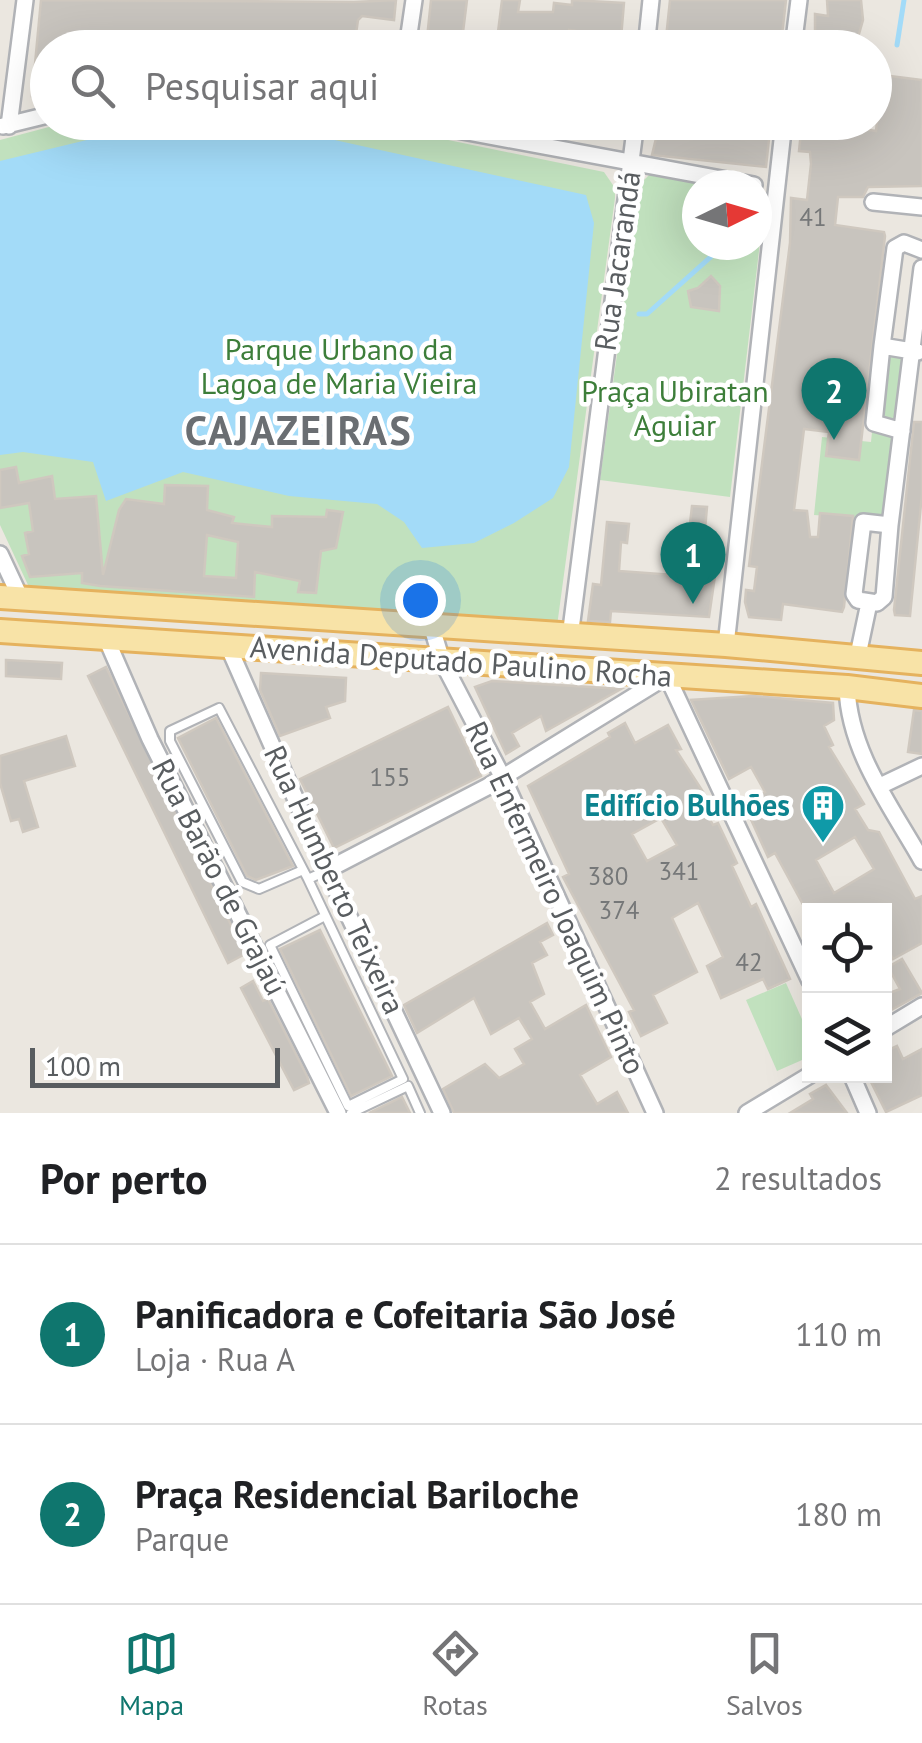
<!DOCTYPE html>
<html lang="pt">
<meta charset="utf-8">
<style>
body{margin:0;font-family:"PT Sans",sans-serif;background:#f6f6f6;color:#202124}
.controls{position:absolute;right:30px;bottom:30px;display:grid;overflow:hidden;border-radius:0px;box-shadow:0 10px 40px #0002}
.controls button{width:90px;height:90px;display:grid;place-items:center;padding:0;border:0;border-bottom:2px solid #e0e0e0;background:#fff;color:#202124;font:50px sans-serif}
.compass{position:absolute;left:682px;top:170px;width:90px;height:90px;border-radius:50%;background:#fff;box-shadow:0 10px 40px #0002;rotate:85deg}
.scale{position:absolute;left:30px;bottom:25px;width:250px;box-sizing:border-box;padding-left:10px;border:5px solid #595d60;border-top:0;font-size:28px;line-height:35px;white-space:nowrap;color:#595d60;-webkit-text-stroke:8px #fff;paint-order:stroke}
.you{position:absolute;left:420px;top:600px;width:35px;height:35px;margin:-25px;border:8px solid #fff;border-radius:50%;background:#1a73e8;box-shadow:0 0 0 15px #1a73e833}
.badge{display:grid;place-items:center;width:65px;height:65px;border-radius:50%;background:#0f766e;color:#fff;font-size:32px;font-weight:700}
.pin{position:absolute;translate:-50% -82px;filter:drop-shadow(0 2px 5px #0008)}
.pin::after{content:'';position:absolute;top:52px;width:35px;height:30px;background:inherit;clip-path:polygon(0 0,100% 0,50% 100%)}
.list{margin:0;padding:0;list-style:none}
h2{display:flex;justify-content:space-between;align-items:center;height:130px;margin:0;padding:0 40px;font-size:42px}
h2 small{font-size:32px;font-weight:400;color:#757577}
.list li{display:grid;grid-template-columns:65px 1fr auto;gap:30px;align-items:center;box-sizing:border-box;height:180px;padding:0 40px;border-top:2px solid #e0e0e0}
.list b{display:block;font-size:38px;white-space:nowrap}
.list p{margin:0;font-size:32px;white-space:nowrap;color:#757577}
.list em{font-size:32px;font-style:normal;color:#757577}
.icon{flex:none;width:55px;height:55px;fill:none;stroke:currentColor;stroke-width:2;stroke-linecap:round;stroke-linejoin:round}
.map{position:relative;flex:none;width:922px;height:1113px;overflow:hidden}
.search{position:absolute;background:#fff;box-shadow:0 10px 40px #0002;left:30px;right:30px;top:30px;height:110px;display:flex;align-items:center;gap:25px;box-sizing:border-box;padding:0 35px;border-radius:55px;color:#757577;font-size:38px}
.sheet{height:490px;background:#fff}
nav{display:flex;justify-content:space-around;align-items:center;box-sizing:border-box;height:140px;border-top:2px solid #e0e0e0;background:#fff;font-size:28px;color:#757577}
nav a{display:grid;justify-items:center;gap:5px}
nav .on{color:#0f766e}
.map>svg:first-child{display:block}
</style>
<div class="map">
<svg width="922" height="1113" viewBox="0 0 922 1113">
<rect width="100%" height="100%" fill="#ebe7e0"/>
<path fill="#c1e1be" d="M64,123H366L604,172L615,188V198L557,626L37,594L28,585L0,525V140Z
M649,175L708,185H697V245H757V193L765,200L730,497L600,480L640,184Z
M880,353L904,356L886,520L814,515L822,437L871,442Z
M786,983L809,1035V1057L777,1071L746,1000Z"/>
<path fill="#a3dbf8" d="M157,123H243L298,132L586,195L594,223L569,467L553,498L514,523L474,543L422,548L404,522L377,504L289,496L183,472L106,501L93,462L23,452L0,455V161Z"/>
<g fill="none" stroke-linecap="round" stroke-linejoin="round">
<path stroke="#a3dbf8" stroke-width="5" d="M897,45L904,0
M757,217H758
M639,314H647L724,245"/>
</g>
<path fill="#c8c4be" stroke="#cfc8bf" stroke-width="2.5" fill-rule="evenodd" d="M41,0L354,2L396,0L394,20L362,16L358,20L354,48H194L144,40L143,48H48V94L32,96Z
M431,0H467L461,48H426Z
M502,0H520L518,12H553L554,3L572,5V0L624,3L621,38L569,30L566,48H496Z
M670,0H786L782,35L770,36L769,48H665Z
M827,0H861L863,20L855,48H815V14L828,16Z
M882,75L922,80V186L868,187L863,197H838L835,225L884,232L885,236L859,460L826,456L829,432L804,429L794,510L807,511L810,537H818L820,513L853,516L844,607L842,612L783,604L781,620L749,617L745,602L746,590L754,591L757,567L749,566L790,243L791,198L807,200L811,164L810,152L799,151L802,122H851V127L876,131Z
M660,122H760L758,131L770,130L766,167L652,155Z
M711,276L720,286L719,311L691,307L688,291L698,288Z
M914,422H922V494L910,616L895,615L894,610Z
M16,467L19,483L52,476L55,499L96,496L103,575L119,510L126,499L164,504L165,485L208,486L207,510L234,517L232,523L272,527V516L326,517L327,510L343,512L336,548L321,551L316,593L298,592L300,581L255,572L254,597L100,586L82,583V573L30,577L22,556L29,554L25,533L33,531L29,503L0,508V470ZM207,535L238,542L236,578L204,576Z
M692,506L707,507L703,552L687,550Z
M607,522L629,524L627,543L621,542L619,571L674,575L676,571L683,572V565L717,562L709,617L611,611L610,622L588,621L593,584L601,585Z
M6,660L62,663L61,679L6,676Z
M106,667L245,954L228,963L88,676Z
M261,673L346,678L345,701L326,707L330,718L280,736L260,690Z
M492,681L574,686L621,689L546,731L541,716L512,733L519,746L506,754L475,687Z
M753,696L833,703L834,720L824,726L833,745L829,747L864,804L855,809L868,830L879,832L915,899L922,896V943L893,959L884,941V910H806L775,853L768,857L744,804L765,792L751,767L729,779L691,700ZM855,837L874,869L834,893L816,860Z
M448,707L481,776L334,848L300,779Z
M914,710L922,711V754L908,752Z
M216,718L293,866L256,880L247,876L178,738Z
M625,723L635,743L668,725L681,749L676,750L705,795L699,799L713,825L718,823L737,863L732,866L751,907L756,904L790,979L768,989L763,979L721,998L707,966L723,957L698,903L672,918L697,972L653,995L667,1023L641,1036L629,1012L634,1010L563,877L569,874L528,786L610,737L608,733ZM661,818L677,845L647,861L632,834Z
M66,736L75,766L24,781L38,827L23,832L19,819L11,821L0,783V756Z
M547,923L553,935L540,942L547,955L532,963L544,994L530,1002L545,1029L586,1005L611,1057L580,1075L597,1104L617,1092L628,1113H454L443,1089L485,1064L499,1078L512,1071L524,1064L515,1049L532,1039L519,1018L491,1034L474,998L417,1033L404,1005Z
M320,930L392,1076L351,1096L280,949Z
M902,959L922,993L884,1014V995L900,989L888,967Z
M253,981L263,1001L268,999L307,1076L309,1083L294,1090L241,988Z
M897,1046L903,1059L922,1049V1095L886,1112L868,1076H884V1052Z
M826,1085L847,1113H790L813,1099L810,1094Z
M402,1097L410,1113H369Z"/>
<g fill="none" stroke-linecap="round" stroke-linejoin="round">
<defs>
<path id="lane" d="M303,870L259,889L242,882L170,741V731L219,708L308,879
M325,916L270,945L348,1106L403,1079L308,879L326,871
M351,1113L408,1086L420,1113"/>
<path id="street" d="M407,48L414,0
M646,48L651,0
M793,48L799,0
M414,122L754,185
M3,126L48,115
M9,126L25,0
M873,202L922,207
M882,346L874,423L902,431
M918,352L882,346L895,248L904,243L922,250
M863,522L890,525L884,597L877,603L858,600L854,594Z
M890,525L922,268
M0,554L21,599
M432,628L442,661L503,778L655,1113
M570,637L636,122
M106,638L150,739L338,1113
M726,645L784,122
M228,646L327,870L442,1113
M858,655L869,603
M847,687C849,752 891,806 922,861
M880,786L922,766
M327,870L487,787L667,676L810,981
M884,1029L922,1006
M852,1076L868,1113
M747,1113L810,1075"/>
<path id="primary" d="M0,597L726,645L922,663
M0,631L847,687L922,696"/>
</defs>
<use href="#lane" stroke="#b1b3b7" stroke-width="12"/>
<use href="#street" stroke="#b1b3b7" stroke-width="20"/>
<use href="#primary" stroke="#e5b25e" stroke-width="28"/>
<use href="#lane" stroke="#fff" stroke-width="8"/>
<use href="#street" stroke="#fff" stroke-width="15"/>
<use href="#primary" stroke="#f8e3a7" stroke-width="22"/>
</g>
<defs>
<symbol id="building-pin" viewBox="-11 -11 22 30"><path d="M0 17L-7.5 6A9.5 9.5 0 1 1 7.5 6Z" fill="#0f9aa8" stroke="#fff"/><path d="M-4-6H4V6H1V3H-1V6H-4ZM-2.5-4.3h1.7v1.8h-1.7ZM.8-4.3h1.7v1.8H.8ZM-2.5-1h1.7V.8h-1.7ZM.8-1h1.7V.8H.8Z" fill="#fff"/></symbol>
</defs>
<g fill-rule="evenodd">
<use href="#building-pin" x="798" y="781" width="50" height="68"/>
</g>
<g text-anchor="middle" stroke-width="9" stroke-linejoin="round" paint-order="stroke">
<g font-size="25" fill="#757778">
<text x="813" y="226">41</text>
<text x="390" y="786">155</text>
<text x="679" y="880">341</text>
<text x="608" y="885">380</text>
<text x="619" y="919">374</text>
<text x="749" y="971">42</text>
</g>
<g font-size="30" fill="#595d60" stroke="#fff">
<text transform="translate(618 261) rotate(-82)" y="10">Rua Jacarandá</text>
<text transform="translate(461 662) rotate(4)" y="10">Avenida Deputado Paulino Rocha</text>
<text transform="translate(219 877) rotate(63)" y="10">Rua Barão de Grajaú</text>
<text transform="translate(334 880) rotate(65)" y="10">Rua Humberto Teixeira</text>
<text transform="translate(555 898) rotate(65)" y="10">Rua Enfermeiro Joaquim Pinto</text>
</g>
<g font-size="30" fill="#3d7e3a" stroke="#fff">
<text x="339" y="360">Parque Urbano da<tspan x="339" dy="34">Lagoa de Maria Vieira</tspan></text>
<text x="675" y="402">Praça Ubiratan<tspan x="675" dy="34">Aguiar</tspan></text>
</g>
<g font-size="30" font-weight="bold" fill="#0d838f" stroke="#fff" text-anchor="end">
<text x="790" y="816">Edifício Bulhões</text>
</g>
<g font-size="40" font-weight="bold" letter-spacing="2.5" fill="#6a6e72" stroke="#fff">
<text x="299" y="445">CAJAZEIRAS</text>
</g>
</g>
</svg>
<div class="controls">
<button><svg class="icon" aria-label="locate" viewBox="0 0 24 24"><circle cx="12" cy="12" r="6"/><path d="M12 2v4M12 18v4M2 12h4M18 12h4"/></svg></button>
<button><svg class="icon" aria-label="layers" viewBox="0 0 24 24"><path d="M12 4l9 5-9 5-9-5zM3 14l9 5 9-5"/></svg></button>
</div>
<svg class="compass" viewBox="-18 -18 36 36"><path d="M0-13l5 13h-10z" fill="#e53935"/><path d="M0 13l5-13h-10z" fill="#757577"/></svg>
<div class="scale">100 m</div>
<div class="you"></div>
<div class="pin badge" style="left:693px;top:604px">1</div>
<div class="pin badge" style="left:834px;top:440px">2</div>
<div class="search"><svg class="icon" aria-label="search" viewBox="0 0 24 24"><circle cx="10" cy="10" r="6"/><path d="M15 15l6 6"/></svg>Pesquisar aqui</div>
</div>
<section class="sheet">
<h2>Por perto<small>2 resultados</small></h2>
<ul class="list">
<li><span class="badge">1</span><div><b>Panificadora e Cofeitaria São José</b><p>Loja · Rua A</p></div><em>110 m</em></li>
<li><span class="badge">2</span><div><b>Praça Residencial Bariloche</b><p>Parque</p></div><em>180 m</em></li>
</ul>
</section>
<nav>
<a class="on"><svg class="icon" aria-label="map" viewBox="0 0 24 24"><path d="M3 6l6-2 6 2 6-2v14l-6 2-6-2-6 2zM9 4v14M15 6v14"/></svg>Mapa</a>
<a><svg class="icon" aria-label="directions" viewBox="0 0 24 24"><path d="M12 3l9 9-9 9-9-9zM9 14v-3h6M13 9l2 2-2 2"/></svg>Rotas</a>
<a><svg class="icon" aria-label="saved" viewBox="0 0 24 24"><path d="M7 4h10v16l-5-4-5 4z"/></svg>Salvos</a>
</nav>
